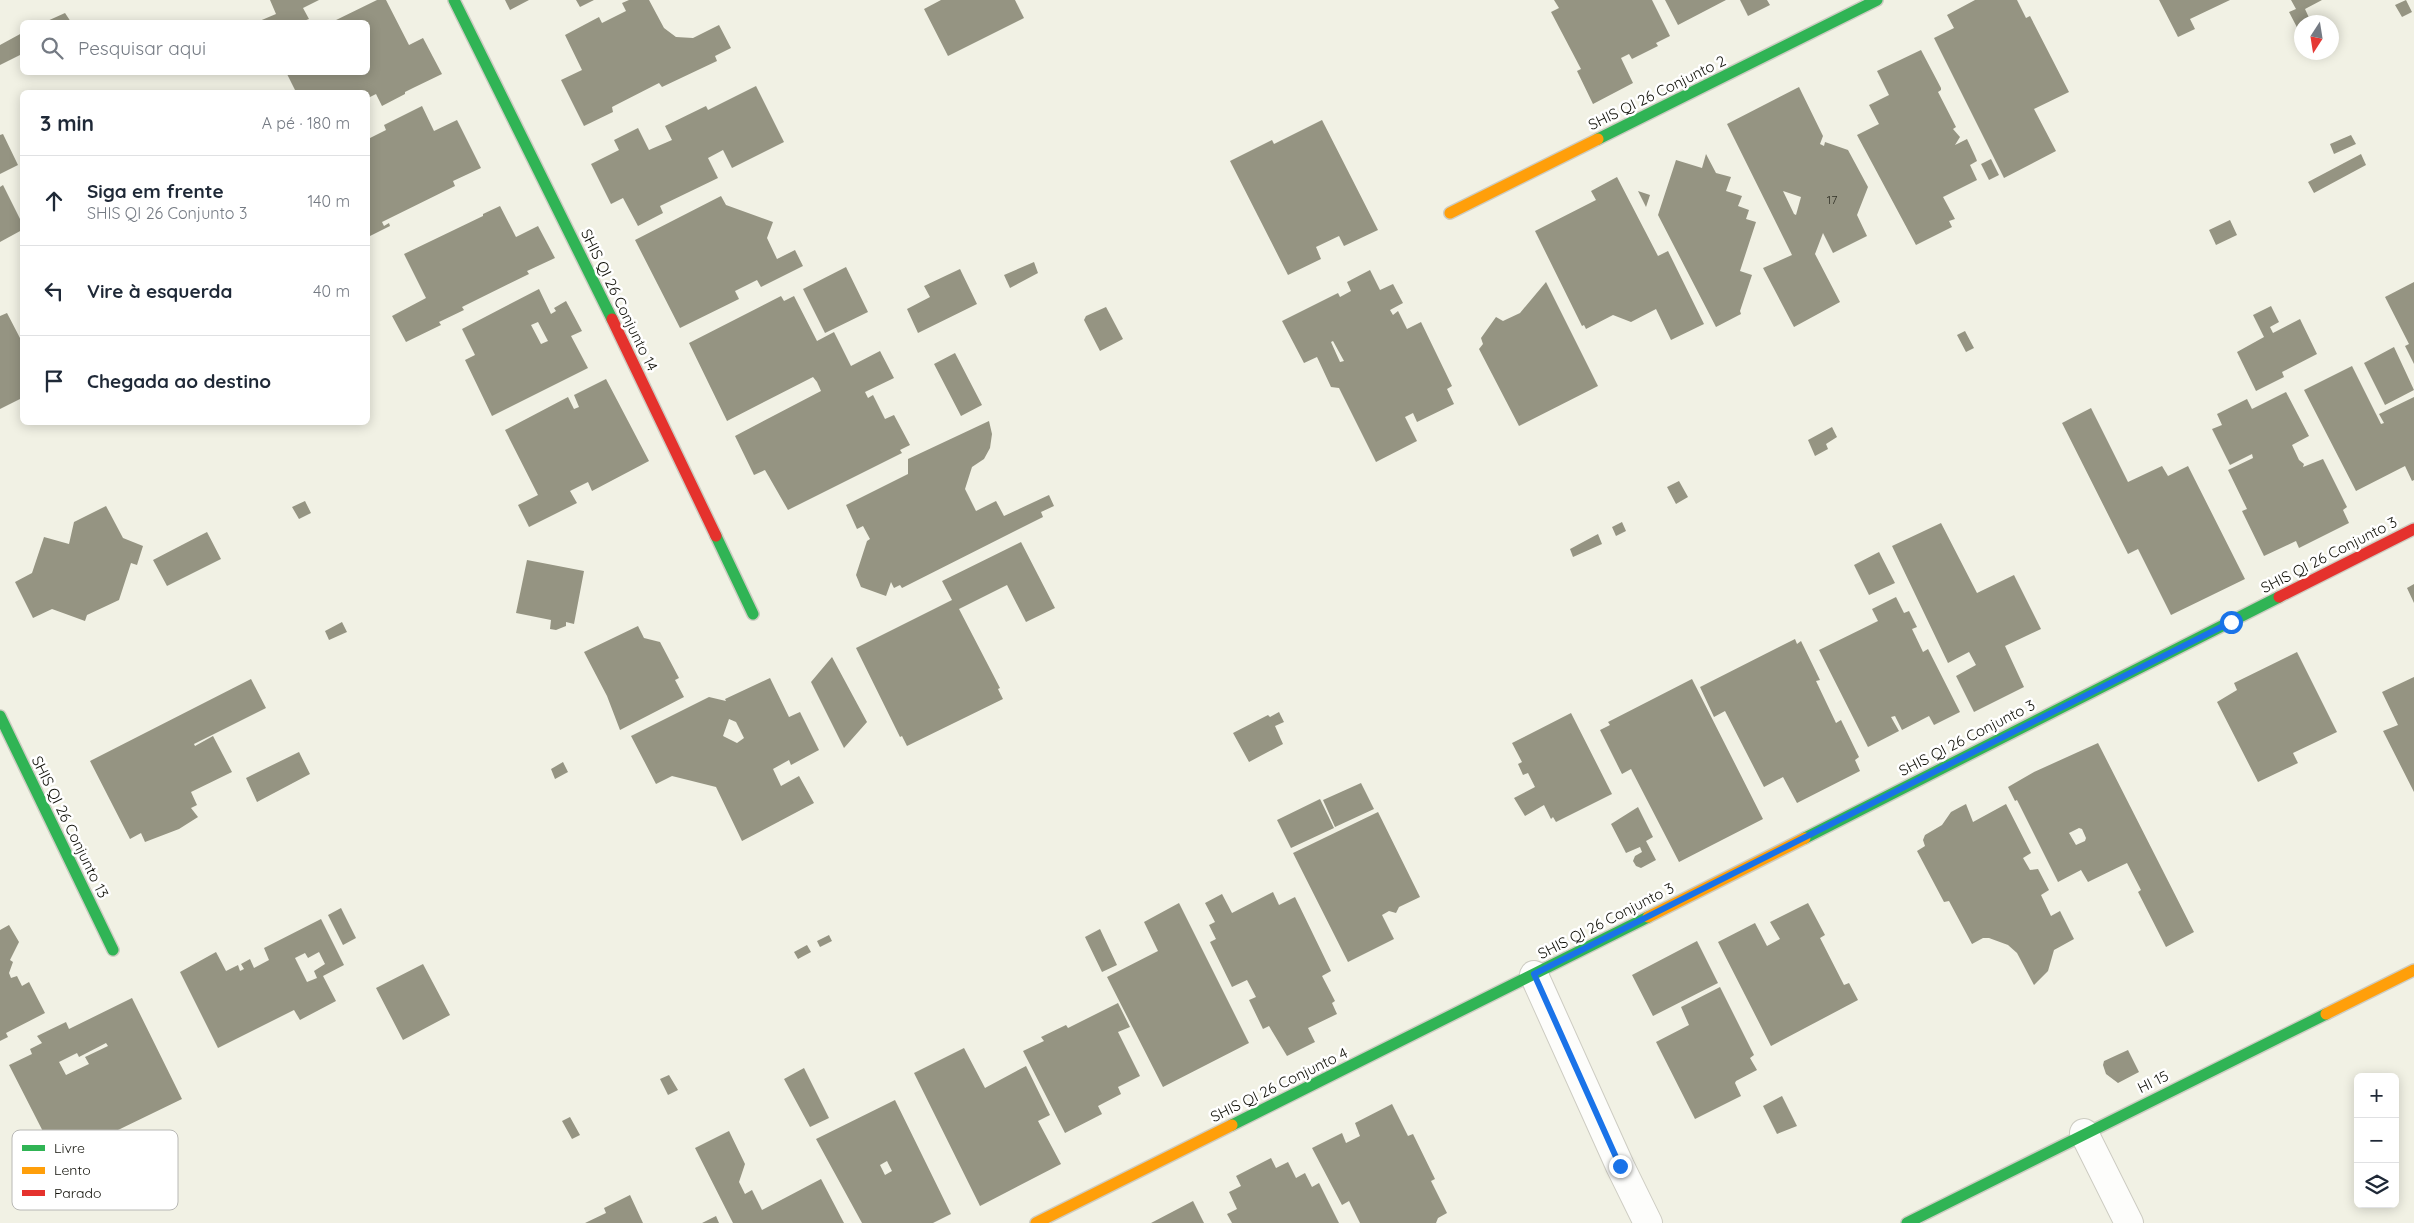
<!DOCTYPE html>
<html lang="pt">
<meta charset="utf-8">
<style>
body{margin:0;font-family:Quicksand,sans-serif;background:#f2f2f3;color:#1f2937}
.controls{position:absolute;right:15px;bottom:15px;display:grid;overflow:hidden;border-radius:8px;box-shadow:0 2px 12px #0003}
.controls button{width:45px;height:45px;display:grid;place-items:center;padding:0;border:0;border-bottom:1px solid #e0e1e3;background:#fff;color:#1f2937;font:25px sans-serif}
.compass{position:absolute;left:2294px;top:15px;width:45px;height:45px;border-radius:50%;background:#fff;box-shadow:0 2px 12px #0003;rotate:192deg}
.stop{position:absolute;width:15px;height:15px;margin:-11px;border:4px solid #1a73e8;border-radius:50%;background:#fff}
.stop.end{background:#1a73e8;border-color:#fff;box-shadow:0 1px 5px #0008}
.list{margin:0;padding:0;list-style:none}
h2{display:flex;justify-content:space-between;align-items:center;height:65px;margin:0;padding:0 20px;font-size:21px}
h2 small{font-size:16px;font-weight:400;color:#747a83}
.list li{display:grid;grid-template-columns:32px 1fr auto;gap:15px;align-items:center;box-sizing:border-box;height:90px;padding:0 20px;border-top:1px solid #e0e1e3}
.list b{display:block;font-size:19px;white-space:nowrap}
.list p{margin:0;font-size:16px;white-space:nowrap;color:#747a83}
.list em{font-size:16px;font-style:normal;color:#747a83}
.icon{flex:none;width:28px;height:28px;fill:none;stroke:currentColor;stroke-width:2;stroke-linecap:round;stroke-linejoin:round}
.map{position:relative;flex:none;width:2414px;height:1223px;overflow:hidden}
.search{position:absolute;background:#fff;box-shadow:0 2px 12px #0003;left:20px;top:20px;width:350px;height:55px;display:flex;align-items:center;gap:12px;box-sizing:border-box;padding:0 18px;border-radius:8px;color:#747a83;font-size:19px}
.panel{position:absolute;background:#fff;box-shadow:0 2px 12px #0003;left:20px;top:90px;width:350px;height:335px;border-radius:8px}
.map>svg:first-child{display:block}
</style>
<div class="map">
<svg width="2414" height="1223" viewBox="0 0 2414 1223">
<rect width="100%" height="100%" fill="#f1f1e4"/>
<path fill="#959482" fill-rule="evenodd" d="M270,0H319L303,8L309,19L301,22H257L276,14Z
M377,0H386L409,45L423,38L442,74L413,88L405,92V94L382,106L376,94L368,98V92H296L286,72H368V22H332Z
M505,0H529L510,10Z
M576,0H594L580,7Z
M629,0H649L664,28L676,37L693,38L719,25L731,48L715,56L717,61L662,87L659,83L612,107L613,112L584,126L561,80L582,70L565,35L599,17L602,23L626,11L622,3Z
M941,0H1015L1024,18L948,56L924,9Z
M1554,0H1652L1670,36L1656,43L1658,46L1632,59L1629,54L1621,58L1633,83L1593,104L1577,71L1581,69L1551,12L1559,8Z
M1665,0H1726L1678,25Z
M1740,0H1767L1770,5L1748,16Z
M1975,0H2017L2026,18L2030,16L2069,92L2034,109L2056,151L2004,178L1934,38L1954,28L1947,15Z
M2159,0H2230L2190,19L2195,29L2178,37Z
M2291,0H2322L2305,9L2311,22H2302V37L2289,12L2296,9Z
M2406,0L2412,12L2402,17L2395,5Z
M65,13L71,22H45Z
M22,33V54L0,65V45Z
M1921,50L1941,88V90L1938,92L1956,127L1953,129L1960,137L1955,145L1967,139L1975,156L1977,161L1970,165L1977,180L1943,197L1955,219L1949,221L1952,227L1916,245L1857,135L1879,124L1869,105L1889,95L1877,71Z
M756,86L784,142L732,168L723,150L708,158L718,178L660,206L663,213L638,226L623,198L611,204L591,164L619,150L614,140L638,128L649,150L672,140L665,126L706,106L708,110Z
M1799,87L1823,136L1820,144L1824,146L1825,142L1848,150L1868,187L1857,215L1867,236L1833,253L1823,233L1815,254L1840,302L1794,327L1763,268L1792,255L1727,124ZM1783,191L1801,197L1796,215L1794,214Z
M422,106L434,131L457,120L481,168L453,181L455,186L382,222L384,226L389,223L390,226L368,237V139L386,130L384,125Z
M1322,120L1378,230L1344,246L1339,236L1316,247L1321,259L1288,275L1230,161L1272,140L1274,144Z
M3,134L18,165L0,174V135Z
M2351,135L2356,144L2334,154L2330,144Z
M1706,154L1716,173L1731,177L1726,191L1742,196L1738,206L1749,210L1746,219L1756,222L1740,271L1752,275L1740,311L1741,314L1716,327L1658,215L1676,160L1702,168Z
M2361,154L2366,165L2314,193L2308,182Z
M1991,159L1999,175L1989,180L1981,164Z
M1617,177L1658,256L1668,251L1704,324L1671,340L1656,309L1631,322L1613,315L1586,329L1584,325L1582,326L1535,231L1596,200L1591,191Z
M3,185L22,223V230L0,242V187Z
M1638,191L1650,195L1646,207Z
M721,196L726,205L773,222L767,238L777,259L795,250L803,266L761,287L757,280L735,291L739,299L680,328L635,240Z
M500,206L516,237L538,226L555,258L527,271L529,274L462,307L464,310L439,322L441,325L406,342L392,316L426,298L404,254L483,216V214Z
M2230,220L2237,235L2216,245L2209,230Z
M1034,262L1038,273L1010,288L1004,275Z
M846,267L868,312L825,333L803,289Z
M960,269L977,304L918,333L907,309L930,297L924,286Z
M1370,270L1380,290L1393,284L1403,303L1390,310L1393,315L1398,311L1407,329L1421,322L1452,386L1447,389L1454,404L1417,422L1413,413L1405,417L1417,441L1376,462L1339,388L1331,387L1317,357L1304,363L1282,321L1338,293L1340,297L1351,291L1347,282ZM1333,341L1344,361L1340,362L1331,342Z
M1546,282L1598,386L1519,426L1479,349L1483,344L1481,338L1496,317L1503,321L1520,313Z
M2414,282V364L2405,346L2409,344L2385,297Z
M539,289L551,314L556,311L554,308L566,301L582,331L571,336L588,368L492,416L465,360L475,355L462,329ZM538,322L548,341L541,344L531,325Z
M781,296L784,301L794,296L817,341L834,332L851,366L880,351L894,378L865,392L868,398L873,395L885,419L894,415L910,445L900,450L902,453L788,510L765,470L754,475L735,436L821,391L817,382L813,377L727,421L689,343Z
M2271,306L2279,322L2270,327L2273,333L2300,319L2317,354L2282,372L2284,377L2256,391L2237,352L2264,337L2253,315Z
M1106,307L1123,339L1100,351L1084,320L1086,316Z
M7,313L20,338L22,339V398L0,409V316Z
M1965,331L1974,348L1966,352L1957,335Z
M2394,347L2414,390L2385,405L2364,363Z
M955,353L982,405L961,416L934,364Z
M2352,366L2381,424L2384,423L2379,414L2414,397V480L2412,481L2405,466L2356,491L2304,390Z
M606,379L649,461L592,491L588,482L570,491L577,503L529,527L518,505L538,495L505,430L568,397L574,409L579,407L574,395Z
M2286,392L2309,436L2292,445L2299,460L2304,464L2303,467L2323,459L2347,507L2343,510L2349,523L2299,548L2296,541L2264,556L2242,511L2247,509L2228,470L2253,458L2252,454L2230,465L2212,429L2222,425L2217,414L2247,399L2252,409Z
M2091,408L2128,482L2162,466L2168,476L2188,466L2245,579L2171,615L2138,549L2128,554L2062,423Z
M989,421L992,434L990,448L984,459L972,467L965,489L976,511L996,501L1004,516L1049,495L1054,506L1041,512L1043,517L902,588L900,585L894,588L891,582L886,596L861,587L856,575L867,541L870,539L863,526L857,529L846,505L908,474V459Z
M1832,427L1837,437L1826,444L1828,449L1815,456L1808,440Z
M1679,481L1688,497L1676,504L1667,487Z
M305,501L311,513L299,519L292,507Z
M106,506L123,538L143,546L137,565L131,563L119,600L87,615L85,621L52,609L33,618L15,582L32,573L44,537L69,544L74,522Z
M1622,522L1626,531L1616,536L1612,527Z
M1941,523L1977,593L2014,575L2041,629L2005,646L2024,687L1974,712L1956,676L1976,665L1969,652L1948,663L1892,546Z
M207,532L221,559L167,586L153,560Z
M1598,534L1602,544L1573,557L1570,549Z
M1021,542L1055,608L1026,622L1007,585L959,609L1000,688L998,689L1003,699L907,746L902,736L900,737L856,648L952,600L942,581Z
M1879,552L1895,583L1869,595L1854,565Z
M527,560L584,571L574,624L566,622V626L556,630L550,629L551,620L516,613Z
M2414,584V603L2407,588Z
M1896,597L1904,613L1909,611L1917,627L1912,629L1923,652L1928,649L1960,712L1934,725L1929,716L1902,730L1895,716L1891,717L1899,731L1868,747L1819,650L1878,621L1872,609Z
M342,622L347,632L329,640L325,631Z
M638,626L644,638L660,642L679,678L675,680L684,697L620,730L607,696L584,652Z
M1795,639L1797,644L1801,641L1820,680L1816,681L1836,723L1841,720L1859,757L1855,760L1860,771L1797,803L1783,777L1764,787L1725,711L1714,717L1700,687Z
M2297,652L2337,732L2293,753L2298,763L2258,782L2217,702L2237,690L2234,683Z
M832,657L867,722L844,748L811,682Z
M2414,677V792L2383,731L2398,725L2382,692Z
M770,678L789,717L800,712L819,750L791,765L789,760L773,769L781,786L799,776L814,803L742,841L716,787L672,776L656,784L631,736L709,697L726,701L725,699ZM729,719L736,722L744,738L737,743L723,736Z
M251,679L266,708L194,744L195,746L213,736L232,772L191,792L197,805L191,808L198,817L179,829L145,842L141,833L130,839L90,761Z
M1692,679L1763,819L1679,862L1631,769L1622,774L1600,730L1610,725L1608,722Z
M1279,712L1284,722L1275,726L1283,744L1249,762L1233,733L1268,715L1270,717Z
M1571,713L1612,794L1556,822L1553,817L1551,819L1544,805L1525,816L1514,798L1535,787L1528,773L1523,775L1518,764L1522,762L1512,743Z
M2098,743L2194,932L2166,947L2138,892L2141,890L2127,863L2088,882L2081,870L2058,882L2017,800L2015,801L2008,787L2034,772ZM2079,828L2082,829L2086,838L2085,841L2076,845L2069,833Z
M299,752L310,774L257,802L246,778Z
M563,762L568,772L555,779L551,769Z
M1361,783L1374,809L1335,827L1323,800Z
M1320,799L1334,828L1291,848L1277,820Z
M1966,804L1973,822L2006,804L2031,853L2023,858L2030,870L2038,869L2049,890L2041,895L2051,916L2060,911L2074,939L2054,950L2048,971L2034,985L2017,953L2008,945L1989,938H1983L1972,944L1949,901L1944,902L1917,851L1925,846L1923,840L1925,835L1942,825L1951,812Z
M1638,807L1653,837L1646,841L1656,860L1641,868L1636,866L1633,861L1635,856L1642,852L1640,847L1626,853L1611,824Z
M1378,812L1420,897L1399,907L1396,913L1389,911L1382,915L1394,939L1348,962L1293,853Z
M1273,892L1279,905L1295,897L1331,971L1322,976L1335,1001L1332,1003L1337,1014L1308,1028L1315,1042L1287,1056L1269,1026L1263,1029L1249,1000L1256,997L1247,980L1232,987L1210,942L1216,939L1209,925L1215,922L1205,903L1222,894L1232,913Z
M1179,903L1249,1043L1163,1087L1107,977L1158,951L1144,922Z
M1808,903L1825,935L1820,938L1844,985L1849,983L1858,1000L1771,1046L1718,942L1755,923L1767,946L1780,939L1770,922Z
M341,908L356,938L343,945L328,915Z
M321,919L344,965L323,976L336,1001L300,1020L294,1010L218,1048L180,972L216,952L226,971L238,965L240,971L244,969L241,964L250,959L254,968L269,960L264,948ZM319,952L325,964L314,971L317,978L307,982L295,958L305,953L308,958Z
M9,925L19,942L10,960L13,962L9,973L11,978L17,976L22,986L29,982L45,1013L6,1033L8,1037L0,1041V930Z
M1100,929L1117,965L1102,972L1085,937Z
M829,935L832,941L820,947L817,941Z
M1697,941L1718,983L1653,1016L1632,975Z
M807,945L811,952L798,959L794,952Z
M423,964L450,1015L403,1040L376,988Z
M1720,987L1754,1055L1750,1058L1757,1070L1736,1081L1735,1083L1741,1096L1695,1119L1656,1042L1689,1025L1681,1007Z
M132,998L182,1099L85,1146L83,1141L55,1155L9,1065L32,1054L30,1049L42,1043L37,1036L66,1022L69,1029ZM106,1043L108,1046L85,1057L89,1064L66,1075L59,1062L77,1053L79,1057Z
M1118,1003L1130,1027L1118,1032L1140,1076L1118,1087L1121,1094L1098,1106L1102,1114L1065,1133L1023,1051L1044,1041L1041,1037L1066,1025L1068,1028Z
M964,1048L985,1088L1026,1066L1050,1115L1038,1121L1061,1164L980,1206L914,1073Z
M2128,1050L2139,1072L2118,1083L2106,1074L2103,1065L2104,1061Z
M804,1068L829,1118L810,1127L784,1079Z
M669,1075L678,1090L668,1095L660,1079Z
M1782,1096L1797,1126L1777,1134L1763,1106Z
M895,1100L951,1214L933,1223H862L816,1139ZM887,1161L892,1171L885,1175L880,1165Z
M1392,1104L1408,1136L1413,1134L1435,1179L1431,1181L1447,1213L1438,1218L1436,1223H1360L1349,1201L1342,1205L1312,1148L1342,1133L1346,1143L1360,1136L1355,1123Z
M570,1117L580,1135L572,1139L562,1121Z
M729,1131L745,1164L739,1182L745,1194L752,1190L762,1210L821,1179L844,1223H733L695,1148Z
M1271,1158L1276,1168L1288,1162L1296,1178L1305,1173L1312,1187L1319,1183L1339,1223H1232L1227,1214L1237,1209L1229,1192L1241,1186L1236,1176Z
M630,1195L643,1223H585L606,1213L604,1208Z
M1193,1201L1204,1223H1151Z
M716,1216L719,1223H702Z"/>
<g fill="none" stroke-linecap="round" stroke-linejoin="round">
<defs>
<path id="street" d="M1534,975L1620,1166L1648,1223
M2084,1133L2129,1223"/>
<path id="fast" d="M454,0L612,319
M1598,139L1877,0
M716,536L753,614
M0,716L113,950
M1805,838L2279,597
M1232,1125L1648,917
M1907,1223L2326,1014"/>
<path id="slow" d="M1450,213L1598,139
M1648,917L1805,838
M2326,1014L2414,970
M1036,1223L1232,1125"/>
<path id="jam" d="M612,319L716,536
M2279,597L2414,529"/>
</defs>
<use href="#street" stroke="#cdccc2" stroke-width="30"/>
<use href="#fast" stroke="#cdccc2" stroke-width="14"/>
<use href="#slow" stroke="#cdccc2" stroke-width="14"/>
<use href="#jam" stroke="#cdccc2" stroke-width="14"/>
<use href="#street" stroke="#fdfdfb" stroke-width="28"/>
<use href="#fast" stroke="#30b455" stroke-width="11"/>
<use href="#slow" stroke="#ff9f0a" stroke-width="11"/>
<use href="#jam" stroke="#e5322d" stroke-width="11"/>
</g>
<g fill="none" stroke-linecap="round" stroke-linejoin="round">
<path stroke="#1a73e8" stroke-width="6" d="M1620,1166L1534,974L2231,622"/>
</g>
<g text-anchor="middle" stroke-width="5" stroke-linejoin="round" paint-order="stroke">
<g font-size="12" fill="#323227">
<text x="1832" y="204">17</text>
</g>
<g font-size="15" fill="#111109" stroke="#fff">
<text transform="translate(1657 93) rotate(-26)" y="5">SHIS QI 26 Conjunto 2</text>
<text transform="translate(619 300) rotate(64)" y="5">SHIS QI 26 Conjunto 14</text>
<text transform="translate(2329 555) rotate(-27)" y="5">SHIS QI 26 Conjunto 3</text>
<text transform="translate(1967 738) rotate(-27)" y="5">SHIS QI 26 Conjunto 3</text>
<text transform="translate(70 827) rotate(64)" y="5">SHIS QI 26 Conjunto 13</text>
<text transform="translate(1606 921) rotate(-27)" y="5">SHIS QI 26 Conjunto 3</text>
<text transform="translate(2153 1082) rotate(-26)" y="5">HI 15</text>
<text transform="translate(1279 1085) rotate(-26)" y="5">SHIS QI 26 Conjunto 4</text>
</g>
</g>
<rect x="12" y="1130" width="166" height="80" rx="8" fill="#fff" stroke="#b8b8b5" stroke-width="1"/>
<rect x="22" y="1145" width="23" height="6" fill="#30b455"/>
<rect x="22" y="1167" width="23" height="7" fill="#ff9f0a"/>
<rect x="22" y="1190" width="23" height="6" fill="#e5322d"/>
<g font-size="14" fill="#111109">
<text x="54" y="1153">Livre</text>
<text x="54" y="1175">Lento</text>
<text x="54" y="1198">Parado</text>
</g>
</svg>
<div class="controls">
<button>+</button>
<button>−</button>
<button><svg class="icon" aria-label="layers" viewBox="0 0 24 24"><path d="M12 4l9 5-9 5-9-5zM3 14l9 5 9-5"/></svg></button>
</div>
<svg class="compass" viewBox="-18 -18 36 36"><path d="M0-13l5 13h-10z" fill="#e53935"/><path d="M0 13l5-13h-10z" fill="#747a83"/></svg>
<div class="stop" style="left:2231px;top:622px"></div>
<div class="stop end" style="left:1620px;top:1166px"></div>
<div class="search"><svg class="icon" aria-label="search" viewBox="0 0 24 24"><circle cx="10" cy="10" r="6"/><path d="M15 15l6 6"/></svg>Pesquisar aqui</div>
<section class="panel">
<h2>3 min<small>A pé · 180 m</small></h2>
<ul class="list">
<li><svg class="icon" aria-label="ahead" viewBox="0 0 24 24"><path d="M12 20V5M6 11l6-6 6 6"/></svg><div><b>Siga em frente</b><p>SHIS QI 26 Conjunto 3</p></div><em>140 m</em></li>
<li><svg class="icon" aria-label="left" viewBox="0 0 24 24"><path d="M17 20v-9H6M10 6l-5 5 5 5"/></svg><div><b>Vire à esquerda</b></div><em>40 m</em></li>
<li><svg class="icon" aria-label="arrive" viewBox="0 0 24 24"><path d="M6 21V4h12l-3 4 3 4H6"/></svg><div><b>Chegada ao destino</b></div></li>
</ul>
</section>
</div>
